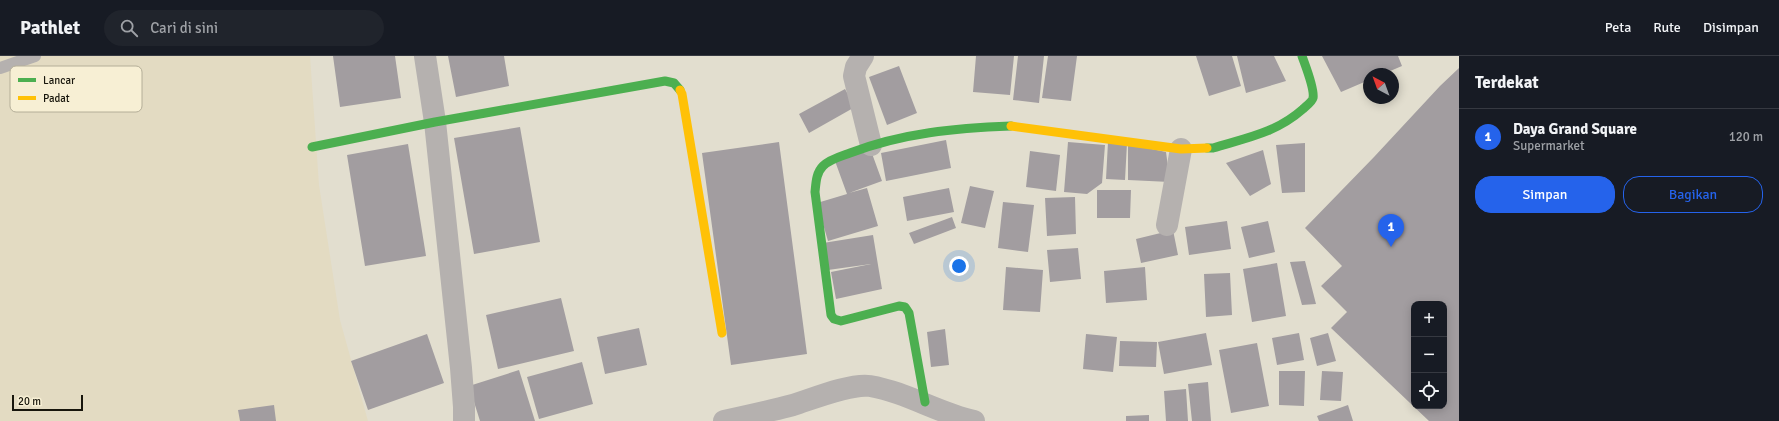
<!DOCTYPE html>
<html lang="id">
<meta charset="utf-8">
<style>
body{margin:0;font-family:Signika,sans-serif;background:#20242c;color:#f1f3f6}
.controls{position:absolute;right:12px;bottom:12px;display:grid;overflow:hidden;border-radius:8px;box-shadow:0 2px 10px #0003}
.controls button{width:36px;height:36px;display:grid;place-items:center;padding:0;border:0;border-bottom:1px solid #363941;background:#171b24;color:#f1f3f6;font:20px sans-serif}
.compass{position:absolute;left:1363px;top:12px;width:36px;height:36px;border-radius:50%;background:#171b24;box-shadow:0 2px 10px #0003;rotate:319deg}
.scale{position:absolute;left:12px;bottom:10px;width:71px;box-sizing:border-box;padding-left:4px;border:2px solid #18160c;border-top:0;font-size:11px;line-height:14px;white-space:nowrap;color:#18160c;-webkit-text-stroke:3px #f7efd4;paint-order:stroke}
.you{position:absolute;left:959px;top:210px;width:14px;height:14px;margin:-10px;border:3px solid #fff;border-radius:50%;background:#1a73e8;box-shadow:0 0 0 6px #1a73e833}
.badge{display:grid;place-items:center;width:26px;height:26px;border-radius:50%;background:#2563eb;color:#fff;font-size:13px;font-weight:700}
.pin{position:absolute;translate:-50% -33px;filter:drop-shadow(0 1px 2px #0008)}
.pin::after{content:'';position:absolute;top:21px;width:14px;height:12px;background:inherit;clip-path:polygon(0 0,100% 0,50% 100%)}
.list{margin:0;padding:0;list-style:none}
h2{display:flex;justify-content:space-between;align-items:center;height:52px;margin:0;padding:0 16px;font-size:17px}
h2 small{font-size:13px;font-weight:400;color:#9ea1a6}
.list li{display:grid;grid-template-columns:26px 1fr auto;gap:12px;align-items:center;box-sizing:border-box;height:56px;padding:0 16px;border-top:1px solid #363941}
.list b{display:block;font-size:15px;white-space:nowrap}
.list p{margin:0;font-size:13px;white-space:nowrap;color:#9ea1a6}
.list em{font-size:13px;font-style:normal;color:#9ea1a6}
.actions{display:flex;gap:8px;padding:12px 16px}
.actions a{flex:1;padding:9px 0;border:1px solid #2563eb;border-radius:16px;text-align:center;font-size:14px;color:#2563eb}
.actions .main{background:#2563eb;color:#fff}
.icon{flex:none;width:22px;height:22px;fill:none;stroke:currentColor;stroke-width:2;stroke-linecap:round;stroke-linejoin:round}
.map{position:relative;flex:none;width:1459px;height:365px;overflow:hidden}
header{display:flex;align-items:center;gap:24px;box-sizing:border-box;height:56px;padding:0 20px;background:#171b24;border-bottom:1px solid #363941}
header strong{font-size:19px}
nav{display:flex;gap:22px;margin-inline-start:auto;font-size:14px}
.search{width:280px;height:36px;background:#20242c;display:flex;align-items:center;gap:10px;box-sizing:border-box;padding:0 14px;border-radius:22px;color:#9ea1a6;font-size:15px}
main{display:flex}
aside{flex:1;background:#171b24}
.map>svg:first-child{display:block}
</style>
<header>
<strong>Pathlet</strong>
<div class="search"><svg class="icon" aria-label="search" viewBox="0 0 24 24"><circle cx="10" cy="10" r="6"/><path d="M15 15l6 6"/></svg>Cari di sini</div>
<nav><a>Peta</a><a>Rute</a><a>Disimpan</a></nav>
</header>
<main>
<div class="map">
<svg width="1459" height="365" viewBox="0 0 1459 365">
<rect width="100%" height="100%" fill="#e2decf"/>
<path fill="#e3dbc2" d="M0,0H310L319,129L340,264L368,365H0Z"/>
<path fill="#a29da0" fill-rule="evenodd" d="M333,0H395L401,42L340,51Z
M448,0H504L509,30L456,41Z
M976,0H1014L1010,39L973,36Z
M1018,0H1044L1039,47L1013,44Z
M1048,0H1077L1071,45L1042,42Z
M1196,0H1232L1241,30L1209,40Z
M1237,0H1274L1286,25L1246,37Z
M1322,0H1398L1402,10L1383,18H1369V24L1341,36Z
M899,10L917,57L887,69L869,21Z
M1459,12V365H1429L1331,272L1347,256L1321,230L1342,210L1305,172L1374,101L1440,30ZM1414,248H1444V350H1414Z
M845,33L855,51L809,77L799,58Z
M520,71L540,186L474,198L454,82Z
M946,84L951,112L886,125L881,97Z
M779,86L807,298L731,309L702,97Z
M1068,86L1105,89L1102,127L1087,138L1064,136Z
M1108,86L1127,87L1125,124L1106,123Z
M1305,87V136L1282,137L1276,89Z
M408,88L426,200L365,210L347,99Z
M1128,88L1166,96L1170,126L1128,124Z
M870,92L882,125L849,137L867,132L878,170L828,185L817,147L847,138L835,105Z
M1263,94L1271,128L1250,140L1226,107Z
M1030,95L1060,99L1056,135L1026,131Z
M970,130L994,135L985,172L961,167Z
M949,132L954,156L907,165L903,141Z
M1097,134H1131L1130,162H1097Z
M1075,141L1076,178L1047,180L1045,142Z
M1003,146L1034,149L1028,196L998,192Z
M952,161L956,172L914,188L909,177Z
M1227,165L1231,193L1189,199L1185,171Z
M1268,165L1275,196L1249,202L1241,171Z
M1173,174L1178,199L1141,207L1136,183Z
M873,179L882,233L836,243L831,216L871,208L828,214L823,187Z
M1078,192L1081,223L1050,226L1047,194Z
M1305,205L1316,248L1302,249L1290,206Z
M1277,207L1286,260L1252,266L1243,213Z
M1006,211L1043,214L1040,256L1003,254Z
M1145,211L1147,244L1106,247L1104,215Z
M1230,217L1232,259L1206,261L1204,218Z
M561,242L574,295L498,313L486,259Z
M639,272L647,309L605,318L597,281Z
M945,273L949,309L931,311L927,276Z
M1206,277L1212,309L1164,318L1158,286Z
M1299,277L1304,304L1277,309L1272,282Z
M1328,277L1336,305L1317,310L1310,282Z
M427,278L444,327L368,354L351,305Z
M1086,278L1117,281L1113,316L1083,313Z
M1120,285L1157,286L1156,311L1119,310Z
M1257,287L1269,350L1231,357L1219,294Z
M582,306L593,348L539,363L527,321Z
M519,314L535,365H480L469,330Z
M1279,315H1305L1304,350L1279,349Z
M1322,315L1343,316L1341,345L1320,344Z
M1208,326L1211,365H1192L1188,328Z
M1186,333L1188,365H1166L1164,335Z
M274,349L276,365H240L238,354Z
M1348,349L1353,365H1319L1317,360Z
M1149,359V365H1126V360Z"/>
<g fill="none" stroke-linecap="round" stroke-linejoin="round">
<path stroke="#b5b1af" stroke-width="12" d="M0,12L35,0"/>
<path stroke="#b5b1af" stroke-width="22" d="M425,0L435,66L461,312L464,351V365
M863,0L856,11L854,20L871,89
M1167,169L1181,93
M724,365C747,360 770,355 793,349C812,343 851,327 870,330C906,336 938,357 974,365"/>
<path stroke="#4caf50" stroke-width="9" d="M312,91L435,66L665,25L674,27L680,34
M1207,92H1213C1246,82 1276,77 1303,53C1306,50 1312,46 1313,42C1315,33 1305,9 1302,0
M925,346L909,257L905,251L899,250L841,265L834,263L831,259L815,136C816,127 816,117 823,110C830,103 842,100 850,97C902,77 956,72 1011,70"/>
<path stroke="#ffc107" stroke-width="9" d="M680,34L682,38L722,277
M1011,70L1181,93L1207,92"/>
</g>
<rect x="10" y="10" width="132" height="46" rx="6" fill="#f7efd4" stroke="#b4ae98" stroke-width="1"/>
<rect x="18" y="22" width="18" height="4" fill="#4caf50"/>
<rect x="18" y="40" width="18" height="4" fill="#ffc107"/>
<g font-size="11" fill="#18160c">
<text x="43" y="28">Lancar</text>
<text x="43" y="46">Padat</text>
</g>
</svg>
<div class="controls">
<button>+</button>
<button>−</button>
<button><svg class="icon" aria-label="locate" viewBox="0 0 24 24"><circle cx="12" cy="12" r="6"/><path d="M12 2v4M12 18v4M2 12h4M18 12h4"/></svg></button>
</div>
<svg class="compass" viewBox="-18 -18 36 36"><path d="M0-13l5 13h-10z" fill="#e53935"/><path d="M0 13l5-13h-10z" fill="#9ea1a6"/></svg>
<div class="scale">20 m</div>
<div class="you"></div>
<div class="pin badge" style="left:1391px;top:191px">1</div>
</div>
<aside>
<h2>Terdekat<small></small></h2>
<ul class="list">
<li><span class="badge">1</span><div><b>Daya Grand Square</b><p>Supermarket</p></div><em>120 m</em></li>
</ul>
<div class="actions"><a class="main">Simpan</a><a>Bagikan</a></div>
</aside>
</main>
